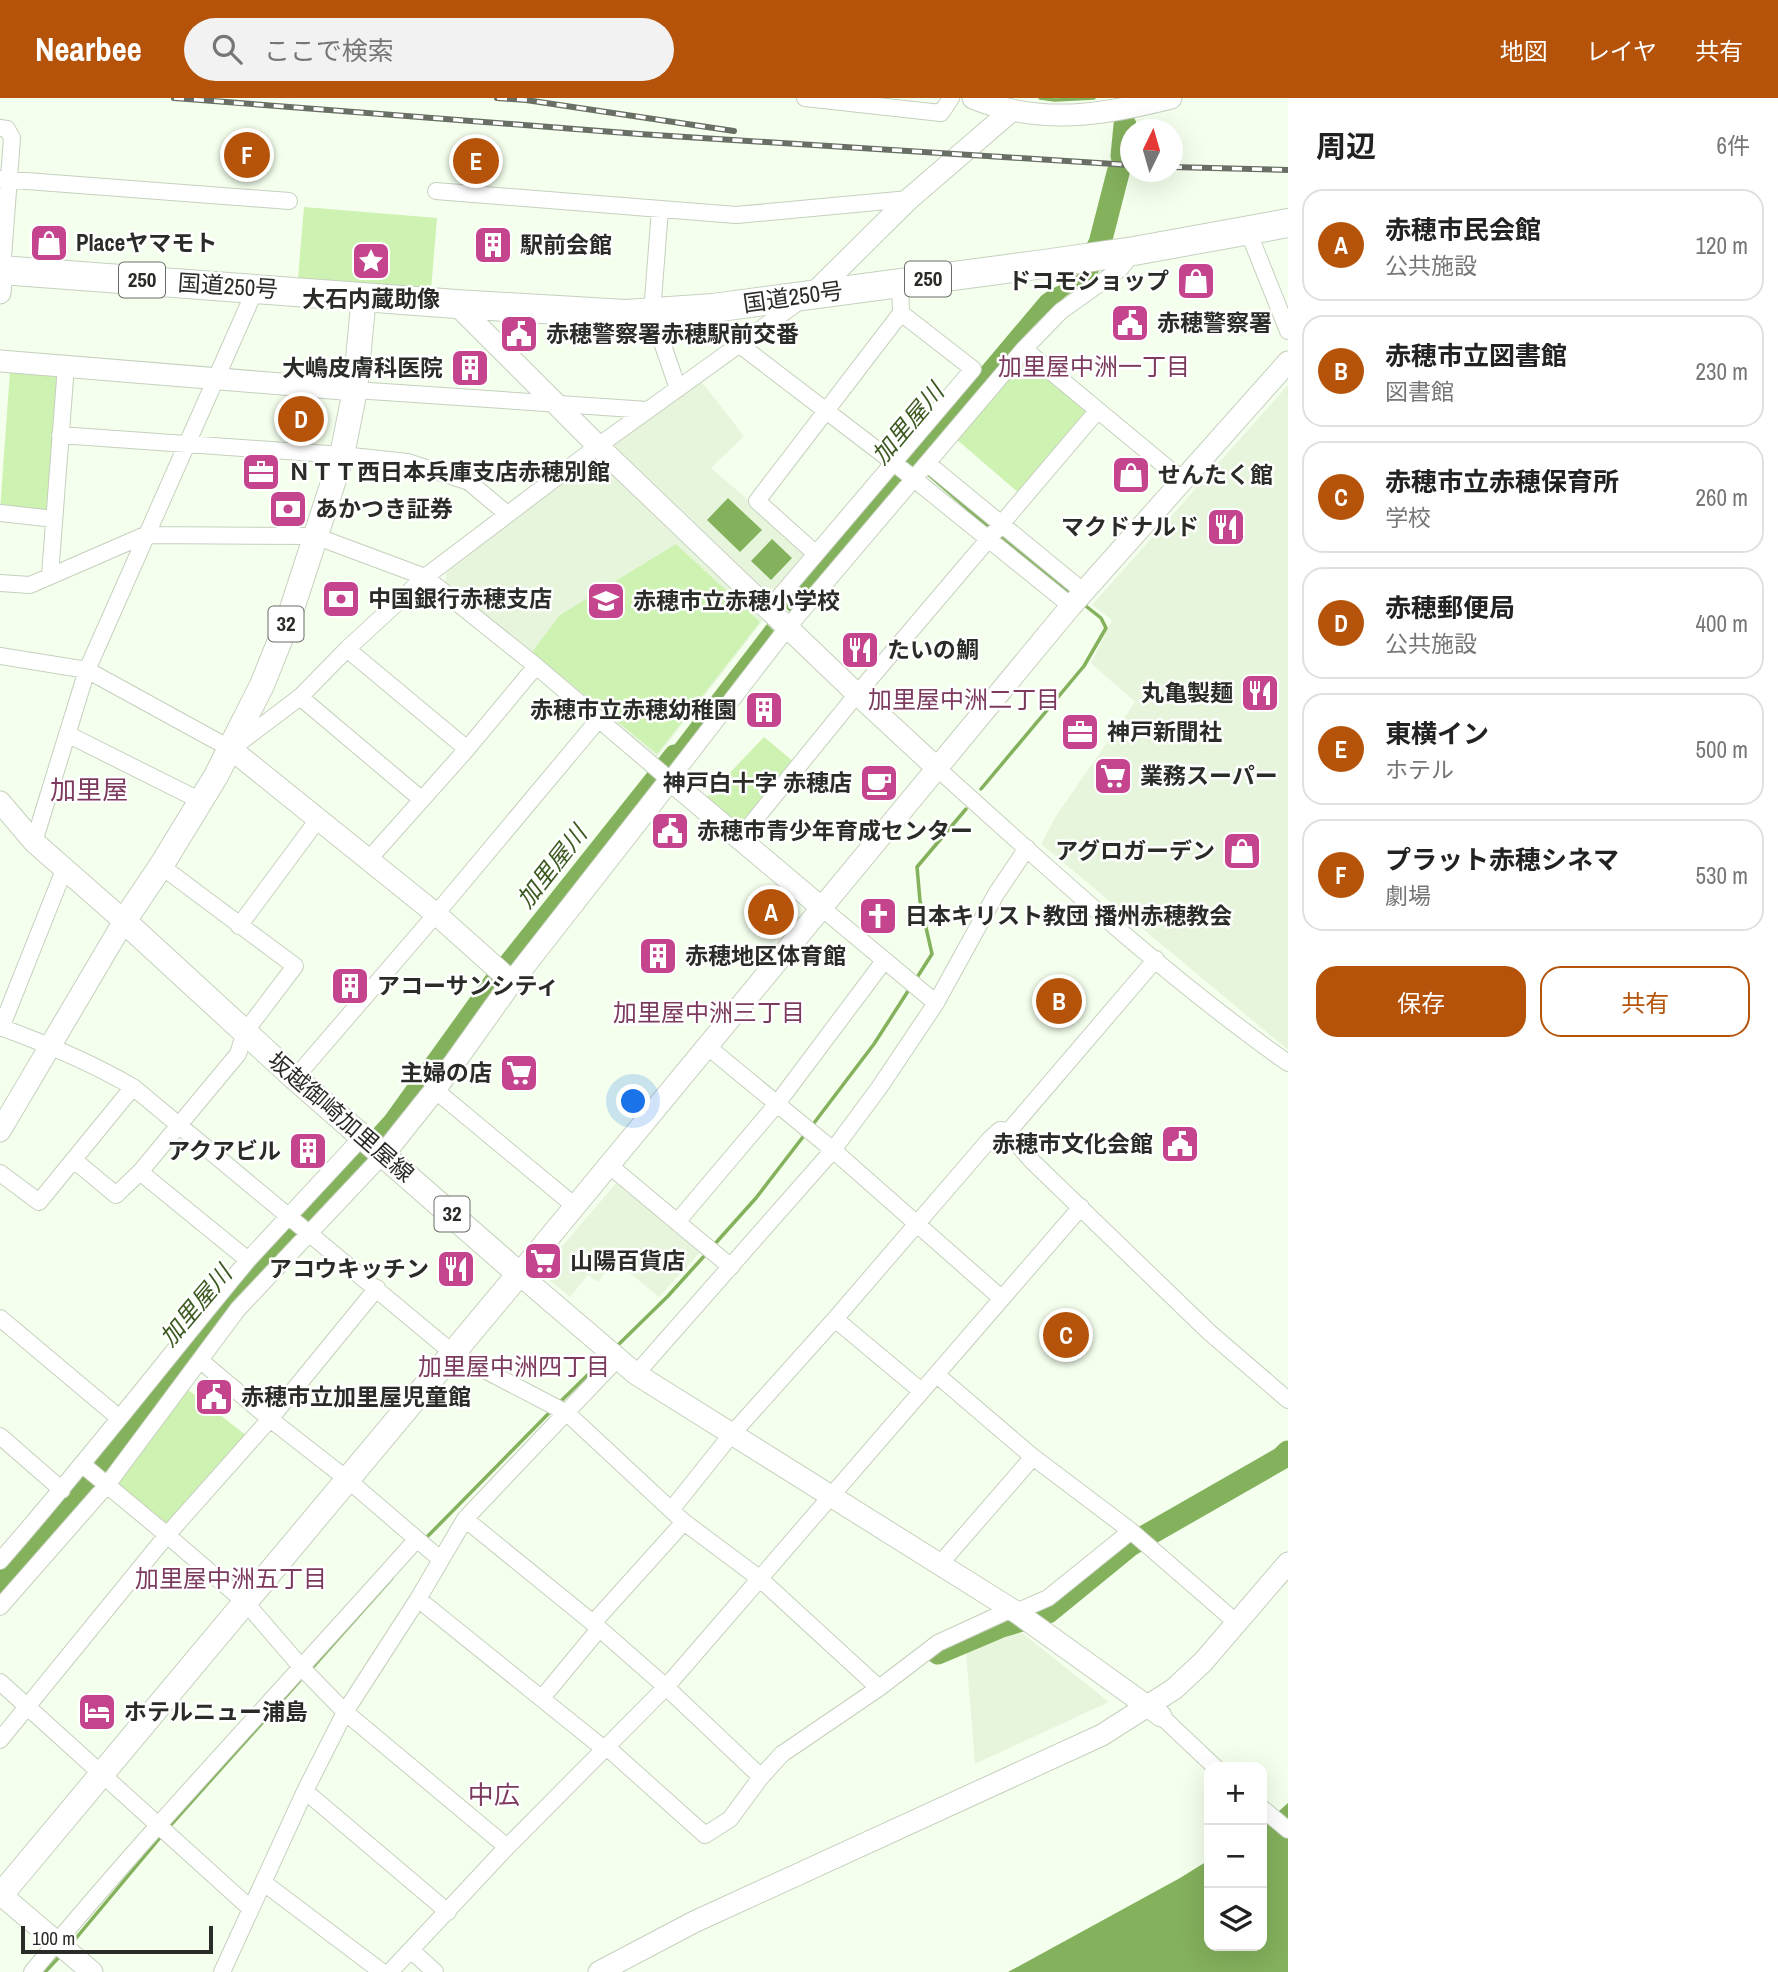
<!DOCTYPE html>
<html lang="ja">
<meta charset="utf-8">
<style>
body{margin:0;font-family:"Archivo Narrow","Noto Sans JP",sans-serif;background:#f2f2f2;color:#222}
.controls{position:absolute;right:21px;bottom:21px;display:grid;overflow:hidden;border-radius:14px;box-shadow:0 7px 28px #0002}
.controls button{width:63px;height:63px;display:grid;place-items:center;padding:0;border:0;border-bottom:2px solid #e0e0e0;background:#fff;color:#222;font:35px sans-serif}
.compass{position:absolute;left:1120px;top:21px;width:63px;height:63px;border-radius:50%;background:#fff;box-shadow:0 7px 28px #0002;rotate:5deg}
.scale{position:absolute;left:21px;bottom:18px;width:192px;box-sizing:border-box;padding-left:7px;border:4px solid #2a2d27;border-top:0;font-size:19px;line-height:24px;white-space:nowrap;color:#2a2d27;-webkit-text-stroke:5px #fff;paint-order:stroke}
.you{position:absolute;left:634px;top:1004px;width:24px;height:24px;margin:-18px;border:5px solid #fff;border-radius:50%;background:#1a73e8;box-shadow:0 0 0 10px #1a73e833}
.badge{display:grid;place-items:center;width:46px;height:46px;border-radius:50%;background:#b45309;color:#fff;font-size:23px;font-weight:700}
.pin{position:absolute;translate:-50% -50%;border:4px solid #fff;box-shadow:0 2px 7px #0006}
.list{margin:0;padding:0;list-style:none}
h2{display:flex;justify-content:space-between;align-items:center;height:91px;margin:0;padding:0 28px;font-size:30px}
h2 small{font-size:23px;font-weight:400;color:#767676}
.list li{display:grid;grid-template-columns:46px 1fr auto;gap:21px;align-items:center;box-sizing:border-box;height:112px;margin:0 14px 14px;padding:0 14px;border:2px solid #e0e0e0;border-radius:21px}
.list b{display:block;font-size:26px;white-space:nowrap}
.list p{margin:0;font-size:23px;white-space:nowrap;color:#767676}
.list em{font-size:23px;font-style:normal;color:#767676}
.actions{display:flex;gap:14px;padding:21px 28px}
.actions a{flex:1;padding:16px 0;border:2px solid #b45309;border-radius:21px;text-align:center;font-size:24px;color:#b45309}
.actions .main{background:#b45309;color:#fff}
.icon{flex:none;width:38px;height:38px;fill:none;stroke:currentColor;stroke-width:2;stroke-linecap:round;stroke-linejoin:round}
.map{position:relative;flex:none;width:1288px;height:1874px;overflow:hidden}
header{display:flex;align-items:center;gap:42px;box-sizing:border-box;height:98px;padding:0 35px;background:#b45309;color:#fff}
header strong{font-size:33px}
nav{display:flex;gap:38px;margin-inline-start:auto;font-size:24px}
.search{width:490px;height:63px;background:#f2f2f2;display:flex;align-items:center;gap:18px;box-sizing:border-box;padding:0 24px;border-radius:38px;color:#767676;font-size:26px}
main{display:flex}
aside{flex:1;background:#fff}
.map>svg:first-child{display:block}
</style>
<header>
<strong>Nearbee</strong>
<div class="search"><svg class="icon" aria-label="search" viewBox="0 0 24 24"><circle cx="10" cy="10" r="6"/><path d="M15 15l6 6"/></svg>ここで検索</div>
<nav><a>地図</a><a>レイヤ</a><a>共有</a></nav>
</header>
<main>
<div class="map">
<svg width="1288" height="1874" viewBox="0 0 1288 1874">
<rect width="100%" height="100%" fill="#f4ffed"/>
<path fill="#e7f5dd" d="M701,283L744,338L711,370L806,452V459L773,499L615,348V343Z
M1288,287V952L1041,746L1056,718L1135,604L1091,565L1112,522L1092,507Z
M598,363L764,521L657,659L445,484L447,474L519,418L593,365Z
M619,1082L703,1151L659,1199L614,1162L598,1184L588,1177L570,1199L547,1180L546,1167Z
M1021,1534L1109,1604L975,1666L966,1554Z"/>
<path fill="#cef2b2" d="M304,109L437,120L431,192L298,181Z
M1028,260L1088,310V317L1020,396L955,340L1023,261Z
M10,273L58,276L51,413H0Z
M676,446L760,524L657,656L532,554L560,517Z
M764,639L794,664L741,732L704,702Z
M182,1287L252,1342L167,1437L107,1387Z"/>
<path fill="#84b15c" d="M1098,174V176L1066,198L1048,215L915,368H910L903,362L1041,198L1049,192L1067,184L1074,178Z
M893,371L905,381L794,513L790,514L780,504Z
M728,400L762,432L740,454L707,422Z
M772,441L792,460L771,482L751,463Z
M767,526L774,533L673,668H668L662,663Z
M1288,1705V1874H1008L1180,1780L1209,1762V1848H1262V1728Z"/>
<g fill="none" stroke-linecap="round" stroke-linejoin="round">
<path stroke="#84b15c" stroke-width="3.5" d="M1040,0L1055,2L1094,0
M929,377L992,432
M998,437L1070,496
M981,691L1084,568L1106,530L1101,520L1082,505
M916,881L932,856L920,803L917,769L966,711
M811,1029L874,946L910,890
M713,1148L756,1100L806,1035
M616,1249L668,1198L706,1156
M559,1305L606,1259
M424,1442L551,1313
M311,1571L392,1480
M168,1730L303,1579
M72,1845L163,1736
M45,1874L62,1856"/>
<path stroke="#84b15c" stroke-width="23" d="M1122,58L1125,27
M1087,171L1100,145L1118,75
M0,1484L109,1360L217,1220L394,1025L496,883L675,658
M938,1555L1002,1528L1048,1514L1130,1447L1282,1360L1288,1354"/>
<defs>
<path id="street" d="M805,0L941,15L951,0
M0,30L7,31L12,40L2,172
M0,81L289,103
M436,93L736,117L909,101
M660,111L652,215L678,291
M1248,133L1288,233
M740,247L893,364L1071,508
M1024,251L1182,382
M355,292L648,312
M60,337L342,357L408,364L469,384L507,416
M927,365L1084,494
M0,415L54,421
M815,455L757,403L901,215L900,185
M50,477L66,268
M0,485L30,487L145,437L315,438L425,479L536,568L670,682L788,529L1024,251L1061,213L1120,171L1134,153
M770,510L973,271L901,215
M347,551L467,651
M0,558L87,572L231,651L300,599L347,551L425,479L598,348L797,205
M300,599L421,701
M67,636L201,703
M938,671C1049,771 1166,879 1288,965
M740,740L857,596L1098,312
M34,744L87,572L256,190
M369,761L467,651L536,568
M161,768L295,868L245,934L238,956L140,1074L248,1162L363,1038
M823,811L936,905
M239,828L319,720
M0,929C47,946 90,964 133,989L454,1256L567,1315L684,1424L759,1480L879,1590
M1,930L64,772
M708,949L833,1052L1001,1200
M295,980L436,816L599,621
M435,992L576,1109
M1009,1033L1018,1047L1032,1063L1209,1234L1288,1302
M74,1062L116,1097L140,1074
M610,1068L677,1124L776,1007L884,863
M0,1075L39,1104L133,989
M677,1124L731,1169
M377,1190L270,1321L348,1382L440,1461
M0,1220L118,1319
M835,1221L920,1292
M201,1263L270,1321L167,1437L246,1505L302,1570L345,1614L507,1749
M636,1276L833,1052L879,990L936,905L996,796L1027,750
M937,1277L1033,1359L1131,1433L1237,1525
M0,1338L62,1392
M671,1412L731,1337L835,1221L989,1042L1000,1032L1009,1033L1156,861
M465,1421L593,1525L666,1589L761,1679
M0,1463C86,1365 165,1262 248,1162
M940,1466L1033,1359
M418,1501L603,1650L610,1652L705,1737L730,1721L761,1679L782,1656L879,1590L938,1545L1012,1511
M0,1509L107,1387L238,1211L384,1056
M1016,1514L1048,1500L1131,1433
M593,1525L684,1424
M0,1584L251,1811
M542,1600L599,1531
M1161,1618L1215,1669
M0,1642L167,1437L83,1367
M305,1693L448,1814
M1262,1710L1288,1732
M264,1785L382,1874
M412,1853L435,1874
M32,1874C155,1725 288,1586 416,1442
M222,1874L305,1693L345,1614L418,1501L465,1421L618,1260
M390,1874L507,1749L666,1589L1081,1109"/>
<path id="secondary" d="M973,0C1041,28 1103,17 1171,0
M0,195L2,172
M812,197L909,101L1011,13
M456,206L598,348L857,596L938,671
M0,263L355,292
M231,651L436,816L512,884
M0,704L34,744L124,823L0,1033
M384,1056L435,992L512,884L670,682L823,811
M1161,1618L1016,1514L636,1276L519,1176L1071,508L1288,264
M0,1796L92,1874
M599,1874L694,1824L1102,1637L1174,1591L1203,1564L1288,1465"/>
<path id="primary" d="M0,1798L519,1176L295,980L124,823L161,768L216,678L262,587L289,520L342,357L355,292L364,198"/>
<path id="highway" d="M0,172L456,206L626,216L713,210L1044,166L1134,153L1288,125"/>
</defs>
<use href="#street" stroke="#c6d0bf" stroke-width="18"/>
<use href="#secondary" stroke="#c6d0bf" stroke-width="23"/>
<use href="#primary" stroke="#c6d0bf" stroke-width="26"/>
<use href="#highway" stroke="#c6d0bf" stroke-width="30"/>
<use href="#street" stroke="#fff" stroke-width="16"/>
<use href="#secondary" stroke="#fff" stroke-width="21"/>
<use href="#primary" stroke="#fff" stroke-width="24"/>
<use href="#highway" stroke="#fff" stroke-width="28"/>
<defs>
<path id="rail" d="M174,0L639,36L1130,67
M497,0L526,2L734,33
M1172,69L1288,72"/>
</defs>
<use href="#rail" stroke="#6a6f66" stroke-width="6"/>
<use href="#rail" stroke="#fff" stroke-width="3.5" stroke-dasharray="10" stroke-linecap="butt"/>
</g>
<defs>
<symbol id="shop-square" viewBox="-11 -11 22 22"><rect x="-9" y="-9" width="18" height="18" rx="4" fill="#c5448e" stroke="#fff"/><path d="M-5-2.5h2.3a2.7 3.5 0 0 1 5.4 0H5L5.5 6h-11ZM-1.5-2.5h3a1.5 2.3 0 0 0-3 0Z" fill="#fff"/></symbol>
<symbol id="building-square" viewBox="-11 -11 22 22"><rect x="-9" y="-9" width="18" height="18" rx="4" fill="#c5448e" stroke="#fff"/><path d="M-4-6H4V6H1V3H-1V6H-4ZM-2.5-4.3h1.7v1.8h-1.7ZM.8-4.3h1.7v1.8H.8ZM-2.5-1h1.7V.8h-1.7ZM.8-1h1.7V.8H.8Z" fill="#fff"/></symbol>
<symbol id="sight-square" viewBox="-11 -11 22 22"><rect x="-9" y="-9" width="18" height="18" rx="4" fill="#c5448e" stroke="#fff"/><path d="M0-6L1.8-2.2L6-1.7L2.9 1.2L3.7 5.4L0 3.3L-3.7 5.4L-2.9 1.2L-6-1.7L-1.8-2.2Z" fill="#fff"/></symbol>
<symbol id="civic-square" viewBox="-11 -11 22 22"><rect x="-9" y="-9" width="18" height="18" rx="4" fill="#c5448e" stroke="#fff"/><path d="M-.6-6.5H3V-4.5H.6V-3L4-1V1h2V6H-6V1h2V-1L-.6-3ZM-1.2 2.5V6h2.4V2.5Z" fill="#fff"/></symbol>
<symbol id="office-square" viewBox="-11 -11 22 22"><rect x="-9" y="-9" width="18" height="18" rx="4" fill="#c5448e" stroke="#fff"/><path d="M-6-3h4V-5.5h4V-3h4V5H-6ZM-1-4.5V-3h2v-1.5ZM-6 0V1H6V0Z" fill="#fff"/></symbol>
<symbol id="bank-square" viewBox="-11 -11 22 22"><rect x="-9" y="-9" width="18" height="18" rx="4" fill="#c5448e" stroke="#fff"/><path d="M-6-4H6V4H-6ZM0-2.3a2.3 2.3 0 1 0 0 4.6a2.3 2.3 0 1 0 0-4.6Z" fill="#fff"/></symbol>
<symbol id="restaurant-square" viewBox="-11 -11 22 22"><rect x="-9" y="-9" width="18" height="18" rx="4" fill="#c5448e" stroke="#fff"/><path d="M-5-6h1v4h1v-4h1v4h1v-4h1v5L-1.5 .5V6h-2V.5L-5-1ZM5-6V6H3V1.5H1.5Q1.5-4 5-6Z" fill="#fff"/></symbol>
<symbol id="school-square" viewBox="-11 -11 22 22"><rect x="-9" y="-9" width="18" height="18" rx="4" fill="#c5448e" stroke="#fff"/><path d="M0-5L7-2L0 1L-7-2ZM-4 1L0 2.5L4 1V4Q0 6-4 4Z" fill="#fff"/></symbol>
<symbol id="supermarket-square" viewBox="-11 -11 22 22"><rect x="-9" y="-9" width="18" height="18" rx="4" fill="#c5448e" stroke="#fff"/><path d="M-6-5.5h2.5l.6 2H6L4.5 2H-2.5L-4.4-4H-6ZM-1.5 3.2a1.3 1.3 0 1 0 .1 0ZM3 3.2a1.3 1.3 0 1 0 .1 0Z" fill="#fff"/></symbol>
<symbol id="cafe-square" viewBox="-11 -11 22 22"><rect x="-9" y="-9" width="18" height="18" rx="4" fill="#c5448e" stroke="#fff"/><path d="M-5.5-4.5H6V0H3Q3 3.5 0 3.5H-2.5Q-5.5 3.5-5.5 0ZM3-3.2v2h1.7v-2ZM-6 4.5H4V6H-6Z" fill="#fff"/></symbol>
<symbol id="church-square" viewBox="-11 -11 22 22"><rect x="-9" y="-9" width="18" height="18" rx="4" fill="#c5448e" stroke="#fff"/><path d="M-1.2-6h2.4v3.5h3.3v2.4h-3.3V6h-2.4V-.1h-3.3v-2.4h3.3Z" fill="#fff"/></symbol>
<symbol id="hotel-square" viewBox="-11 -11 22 22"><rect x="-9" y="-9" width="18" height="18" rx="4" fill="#c5448e" stroke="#fff"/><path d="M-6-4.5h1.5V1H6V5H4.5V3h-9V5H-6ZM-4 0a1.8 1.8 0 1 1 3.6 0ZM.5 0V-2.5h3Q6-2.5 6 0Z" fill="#fff"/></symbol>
</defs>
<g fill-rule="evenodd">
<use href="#shop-square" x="27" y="123" width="44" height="44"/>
<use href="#building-square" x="471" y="125" width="44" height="44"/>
<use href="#sight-square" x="349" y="141" width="44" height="44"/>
<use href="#shop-square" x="1174" y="161" width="44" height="44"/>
<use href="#civic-square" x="1108" y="203" width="44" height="44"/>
<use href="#civic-square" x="497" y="214" width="44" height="44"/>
<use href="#building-square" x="448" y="248" width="44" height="44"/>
<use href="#office-square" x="239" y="352" width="44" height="44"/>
<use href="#shop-square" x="1109" y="355" width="44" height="44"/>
<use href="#bank-square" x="266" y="389" width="44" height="44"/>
<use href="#restaurant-square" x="1204" y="407" width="44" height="44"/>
<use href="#bank-square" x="319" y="479" width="44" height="44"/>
<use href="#school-square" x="584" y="481" width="44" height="44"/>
<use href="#restaurant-square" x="838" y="530" width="44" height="44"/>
<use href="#restaurant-square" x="1238" y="573" width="44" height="44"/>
<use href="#building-square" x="742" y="590" width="44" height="44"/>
<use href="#office-square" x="1058" y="612" width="44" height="44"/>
<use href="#supermarket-square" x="1091" y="656" width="44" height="44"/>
<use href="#cafe-square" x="857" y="663" width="44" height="44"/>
<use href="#civic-square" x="648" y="711" width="44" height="44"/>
<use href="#shop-square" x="1220" y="731" width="44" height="44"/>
<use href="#church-square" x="856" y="796" width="44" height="44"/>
<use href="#building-square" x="636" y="836" width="44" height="44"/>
<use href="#building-square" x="328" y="866" width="44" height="44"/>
<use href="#supermarket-square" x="497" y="953" width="44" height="44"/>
<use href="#civic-square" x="1158" y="1024" width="44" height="44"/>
<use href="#building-square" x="286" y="1031" width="44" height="44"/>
<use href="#supermarket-square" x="521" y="1141" width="44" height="44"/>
<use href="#restaurant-square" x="434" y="1149" width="44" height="44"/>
<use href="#civic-square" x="192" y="1277" width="44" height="44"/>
<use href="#hotel-square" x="75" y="1592" width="44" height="44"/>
</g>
<g text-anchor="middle" stroke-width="5" stroke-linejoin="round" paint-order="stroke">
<g fill="#fff" stroke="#6a6c68" stroke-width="2">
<rect x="905" y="163.5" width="46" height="35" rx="5"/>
<rect x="119" y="164.5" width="46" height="35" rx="5"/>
<rect x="268.5" y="508.5" width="35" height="35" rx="5"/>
<rect x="434.5" y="1098.5" width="35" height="35" rx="5"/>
</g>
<g font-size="21" font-weight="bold" fill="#2a2d27">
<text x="928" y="188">250</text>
<text x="142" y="189">250</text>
<text x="286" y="533">32</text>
<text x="452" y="1123">32</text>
</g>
<g font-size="23" font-weight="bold" fill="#2a2d27" stroke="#fff" text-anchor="start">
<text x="76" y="153">Placeヤマモト</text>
<text x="520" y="155">駅前会館</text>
<text x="1169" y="191" text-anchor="end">ドコモショップ</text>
<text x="371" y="209" text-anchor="middle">大石内蔵助像</text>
<text x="1157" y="233">赤穂警察署</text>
<text x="546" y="244">赤穂警察署赤穂駅前交番</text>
<text x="443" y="278" text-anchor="end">大嶋皮膚科医院</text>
<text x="288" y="382">ＮＴＴ西日本兵庫支店赤穂別館</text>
<text x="1158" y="385">せんたく館</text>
<text x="315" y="419">あかつき証券</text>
<text x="1199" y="437" text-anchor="end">マクドナルド</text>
<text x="368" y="509">中国銀行赤穂支店</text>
<text x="633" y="511">赤穂市立赤穂小学校</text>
<text x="887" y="560">たいの鯛</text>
<text x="1233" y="603" text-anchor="end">丸亀製麺</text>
<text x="737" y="620" text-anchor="end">赤穂市立赤穂幼稚園</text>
<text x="1107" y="642">神戸新聞社</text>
<text x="1140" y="686">業務スーパー</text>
<text x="852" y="693" text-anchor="end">神戸白十字 赤穂店</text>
<text x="697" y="741">赤穂市青少年育成センター</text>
<text x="1215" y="761" text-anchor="end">アグロガーデン</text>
<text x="905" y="826">日本キリスト教団 播州赤穂教会</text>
<text x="685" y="866">赤穂地区体育館</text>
<text x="377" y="896">アコーサンシティ</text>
<text x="492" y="983" text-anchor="end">主婦の店</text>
<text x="1153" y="1054" text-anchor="end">赤穂市文化会館</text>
<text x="281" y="1061" text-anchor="end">アクアビル</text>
<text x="570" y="1171">山陽百貨店</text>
<text x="429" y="1179" text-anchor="end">アコウキッチン</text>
<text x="241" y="1307">赤穂市立加里屋児童館</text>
<text x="124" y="1622">ホテルニュー浦島</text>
</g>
<g font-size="23" fill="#2a2d27" stroke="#fff">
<text transform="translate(228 188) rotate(4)" y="8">国道250号</text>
<text transform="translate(793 199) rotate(-8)" y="8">国道250号</text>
<text transform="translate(341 1019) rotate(41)" y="8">坂越御崎加里屋線</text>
</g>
<g font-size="24" fill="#7c3b5e" stroke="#fff">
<text x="1094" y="277">加里屋中洲一丁目</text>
<text x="964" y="610">加里屋中洲二丁目</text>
<text x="709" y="923">加里屋中洲三丁目</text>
<text x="514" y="1277">加里屋中洲四丁目</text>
<text x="231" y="1489">加里屋中洲五丁目</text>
</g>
<g font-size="24" font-style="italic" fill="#3c5a20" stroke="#fff">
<text transform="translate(908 326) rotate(-50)" y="8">加里屋川</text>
<text transform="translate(552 769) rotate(-52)" y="8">加里屋川</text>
<text transform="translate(196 1208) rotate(-50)" y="8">加里屋川</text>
</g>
<g font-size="26" fill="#7c3b5e" stroke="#fff">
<text x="89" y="701">加里屋</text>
<text x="494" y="1706">中広</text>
</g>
</g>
</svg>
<div class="controls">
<button>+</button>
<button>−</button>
<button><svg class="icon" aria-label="layers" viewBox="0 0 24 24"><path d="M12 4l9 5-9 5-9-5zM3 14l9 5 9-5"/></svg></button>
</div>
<svg class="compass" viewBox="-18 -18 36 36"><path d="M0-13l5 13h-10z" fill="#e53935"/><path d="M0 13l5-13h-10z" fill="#767676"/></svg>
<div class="scale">100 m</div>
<div class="you"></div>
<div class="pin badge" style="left:771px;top:814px">A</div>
<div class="pin badge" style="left:1059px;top:903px">B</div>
<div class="pin badge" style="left:1066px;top:1237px">C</div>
<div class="pin badge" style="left:301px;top:321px">D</div>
<div class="pin badge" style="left:476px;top:63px">E</div>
<div class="pin badge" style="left:247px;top:57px">F</div>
</div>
<aside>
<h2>周辺<small>6件</small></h2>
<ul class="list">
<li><span class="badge">A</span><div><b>赤穂市民会館</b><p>公共施設</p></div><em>120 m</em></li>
<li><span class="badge">B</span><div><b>赤穂市立図書館</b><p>図書館</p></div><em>230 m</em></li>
<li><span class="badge">C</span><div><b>赤穂市立赤穂保育所</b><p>学校</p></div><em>260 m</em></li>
<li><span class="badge">D</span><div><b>赤穂郵便局</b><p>公共施設</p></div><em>400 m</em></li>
<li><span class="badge">E</span><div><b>東横イン</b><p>ホテル</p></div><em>500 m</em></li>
<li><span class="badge">F</span><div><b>プラット赤穂シネマ</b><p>劇場</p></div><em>530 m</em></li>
</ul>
<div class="actions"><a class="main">保存</a><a>共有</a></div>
</aside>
</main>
